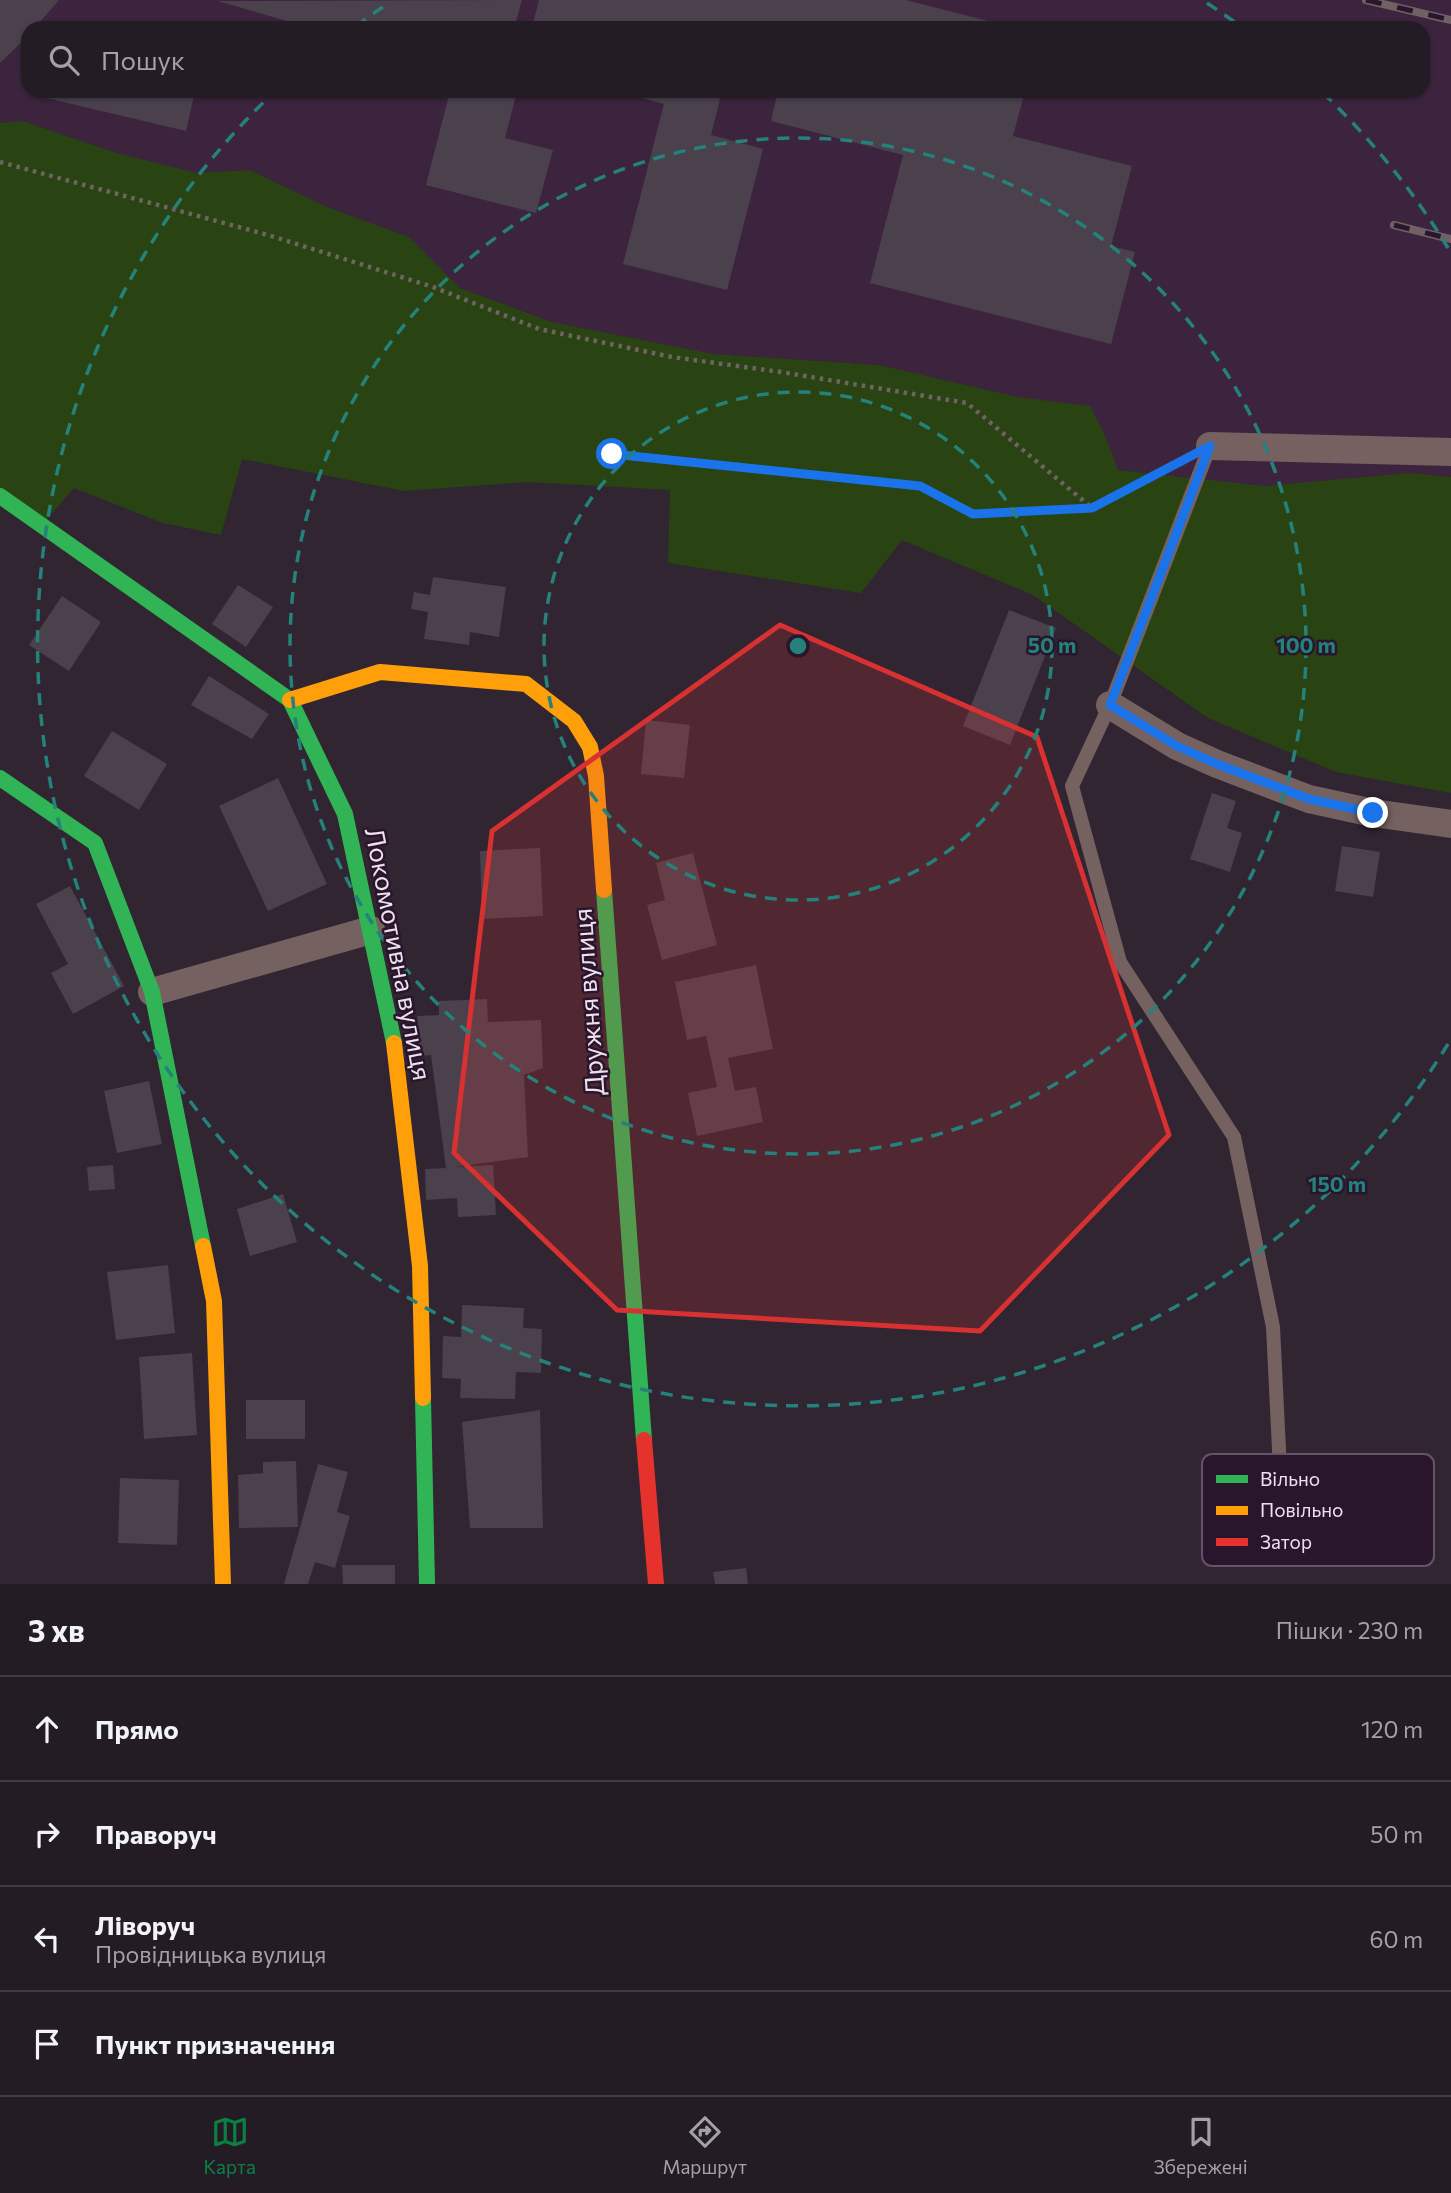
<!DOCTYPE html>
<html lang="uk">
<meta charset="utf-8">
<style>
body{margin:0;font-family:Commissioner,sans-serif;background:#2c252d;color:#f1f3f6}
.stop{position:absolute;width:21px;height:21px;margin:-16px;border:5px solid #1a73e8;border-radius:50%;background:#fff}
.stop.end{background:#1a73e8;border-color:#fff;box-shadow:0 2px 7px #0008}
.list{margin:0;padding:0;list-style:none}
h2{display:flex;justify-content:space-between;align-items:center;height:91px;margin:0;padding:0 28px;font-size:30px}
h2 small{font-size:23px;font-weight:400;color:#a3a1a7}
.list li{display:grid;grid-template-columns:46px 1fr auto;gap:21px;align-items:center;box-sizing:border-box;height:105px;padding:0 28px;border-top:2px solid #413a42}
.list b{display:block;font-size:26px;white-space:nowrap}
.list p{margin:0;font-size:23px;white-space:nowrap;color:#a3a1a7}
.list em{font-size:23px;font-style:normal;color:#a3a1a7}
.icon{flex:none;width:38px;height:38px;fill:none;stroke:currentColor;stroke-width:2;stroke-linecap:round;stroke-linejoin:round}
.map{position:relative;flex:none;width:1451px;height:1584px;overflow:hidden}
.search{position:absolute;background:#241c25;box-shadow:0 2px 5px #0004;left:21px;right:21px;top:21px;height:77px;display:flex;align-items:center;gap:18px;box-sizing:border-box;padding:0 24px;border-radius:21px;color:#a3a1a7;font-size:26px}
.sheet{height:511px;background:#241c25}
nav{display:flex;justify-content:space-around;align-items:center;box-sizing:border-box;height:98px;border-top:2px solid #413a42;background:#241c25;font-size:19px;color:#a3a1a7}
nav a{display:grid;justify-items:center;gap:4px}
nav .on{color:#0b8043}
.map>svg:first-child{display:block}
</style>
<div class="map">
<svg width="1451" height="1584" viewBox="0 0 1451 1584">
<rect width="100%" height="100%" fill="#302531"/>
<path fill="#3c243e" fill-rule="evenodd" d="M0,0H1451V477L1409,473L1265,486L1117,470L1104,433L1090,406L1018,397L879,365L713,354L552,322L460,288L409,237L327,207L250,170L197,173L117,153L23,121L0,123ZM28,28H1423V91H28Z"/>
<path fill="#294412" d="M23,121L117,153L197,173L250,170L327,207L409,237L460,288L552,322L713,354L879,365L1018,397L1090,406L1104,433L1118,470L1265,486L1409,473L1451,477V793L1336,772L1208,718L1033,595L902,540L861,593L668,563L670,490L529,482L404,491L242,459L221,535L163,523L74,488L42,525L0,496V123Z"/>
<path fill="#4a414d" d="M0,0H59L35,28H28V36L0,63Z
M522,0L514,28H481L459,22L457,28H311L218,1Z
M539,0H906L1011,27L532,28Z
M39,91H195L186,131L38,96Z
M450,91H517L505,138L553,150L536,213L426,185Z
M616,91H722L711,135L763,149L727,290L623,264L664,104Z
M778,91H1025L1013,136L1132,166L1111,246L1135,252L1111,344L870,283L903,155L771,121Z
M433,577L506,587L499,637L470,632L469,645L424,639L428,612L411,609L414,592L430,595Z
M238,585L273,607L246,647L212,624Z
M62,596L101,622L69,671L29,645Z
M1009,610L1056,628L1010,745L963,726Z
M209,676L269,714L252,739L191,705Z
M646,720L690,725L684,778L641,774Z
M112,731L167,764L139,810L84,776Z
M278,778L327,884L268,911L219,806Z
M1212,793L1236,801L1227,828L1242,833L1230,872L1190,859Z
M1342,846L1380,852L1373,897L1335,891Z
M540,848L543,916L482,919L480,851Z
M693,853L717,945L662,960L647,905L665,900L656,863Z
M70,886L124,986L73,1014L51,973L68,964L36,904Z
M756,965L773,1049L728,1058L735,1091L756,1087L763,1122L697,1136L688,1093L717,1087L706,1036L687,1040L675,982Z
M487,999L488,1022L541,1020L543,1068L524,1075L528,1157L454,1167L493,1165L496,1215L458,1217L457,1198L426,1200L425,1169L446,1168L431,1055L419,1056L417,1016L439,1015V1001Z
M149,1081L162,1144L117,1153L104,1091Z
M113,1165L115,1189L89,1191L87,1167Z
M283,1194L297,1242L250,1256L237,1209Z
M168,1265L175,1333L116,1340L107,1272Z
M462,1305L524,1308L523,1328L542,1329L541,1373L516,1372L515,1399L460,1398L461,1379L442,1378L443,1336L461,1337Z
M192,1353L197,1435L144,1439L139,1357Z
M246,1400H305V1439H246Z
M540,1410L543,1528H470L462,1422Z
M296,1461L298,1527L239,1528L238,1475L263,1473V1462Z
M318,1464L348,1472L337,1512L350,1516L335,1568L315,1562L308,1584H284Z
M120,1478L179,1480L177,1545L118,1543Z
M342,1565H395V1584H343Z
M746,1568L748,1584H715L713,1572Z"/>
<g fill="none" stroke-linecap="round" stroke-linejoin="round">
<path stroke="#716264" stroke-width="4.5" stroke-dasharray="3.5 5" stroke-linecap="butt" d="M0,162L268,235L433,287L539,329L672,357L781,372L967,403L1092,508L1176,464
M612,454L920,486L973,514L1091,508"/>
<path stroke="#75615f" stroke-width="14" d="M1210,446L1110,705L1072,786L1120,962L1234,1137L1273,1327L1282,1511"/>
<path stroke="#75615f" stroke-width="28" d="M1210,446L1451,452
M1110,705L1177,746L1217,764L1309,799L1373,813L1451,824
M152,992L371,930"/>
<path stroke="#30b455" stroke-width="16" d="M0,496L290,700L345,814L394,1043
M0,778L95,843L152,992L203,1246
M604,890L644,1440
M423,1398L427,1584"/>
<path stroke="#ff9f0a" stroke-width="16" d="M290,700L380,672L526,684L574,721L590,747L596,776L604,890
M394,1043L420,1266L423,1398
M203,1246L214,1301L223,1584"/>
<path stroke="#e5322d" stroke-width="16" d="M644,1440L656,1584"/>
<defs>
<path id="rail" d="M1366,0L1451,20
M1394,225L1451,239"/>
</defs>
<use href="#rail" stroke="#6f6164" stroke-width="8"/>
<use href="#rail" stroke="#2a162c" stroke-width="5" stroke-dasharray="16" stroke-linecap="butt"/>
</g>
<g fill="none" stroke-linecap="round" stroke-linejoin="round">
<path stroke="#1a73e8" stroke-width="9" d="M612,454L920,486L973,514L1092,508L1210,446L1110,705L1177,746L1217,764L1309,799L1373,813"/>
</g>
<path fill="#d73132" fill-opacity="0.2" stroke="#d73132" stroke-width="5" stroke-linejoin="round" d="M780,625L1037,737L1169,1135L980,1331L617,1310L454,1153L492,831Z"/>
<g fill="none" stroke="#25817b" stroke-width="3.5" stroke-dasharray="12 9">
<circle cx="798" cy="646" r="254"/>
<circle cx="798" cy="646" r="508"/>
<path d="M1448 1044A762 762 0 1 1 273 93M356 26A762 762 0 0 1 389 3M1207 3A762 762 0 0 1 1240 26M1323 93A762 762 0 0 1 1448 248"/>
</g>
<g text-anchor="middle" stroke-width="5" stroke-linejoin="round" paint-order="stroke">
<g font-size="26" fill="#eee0ef" stroke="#2a162c">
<text transform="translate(398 954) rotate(79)" y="9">Локомотивна вулиця</text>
<text transform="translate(589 1002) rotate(-94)" y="9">Дружня вулиця</text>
</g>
</g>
<rect x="1202" y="1454" width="232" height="112" rx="10" fill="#2a162c" stroke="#655366" stroke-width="2"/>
<rect x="1216" y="1475" width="32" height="8" fill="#30b455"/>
<rect x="1216" y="1506" width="32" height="9" fill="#ff9f0a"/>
<rect x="1216" y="1538" width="32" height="8" fill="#e5322d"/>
<g font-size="19" fill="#eee0ef">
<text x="1260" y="1486">Вільно</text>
<text x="1260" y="1517">Повільно</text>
<text x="1260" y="1549">Затор</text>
</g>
<circle cx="798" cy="646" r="10" fill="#25817b" stroke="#2a162c" stroke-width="3.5"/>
<g font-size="21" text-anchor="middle" font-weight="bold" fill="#25817b" stroke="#2a162c" stroke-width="5" stroke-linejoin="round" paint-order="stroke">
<text x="1052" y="653">50 m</text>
<text x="1306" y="653">100 m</text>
<text x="1337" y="1192">150 m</text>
</g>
</svg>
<div class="stop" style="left:612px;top:454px"></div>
<div class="stop end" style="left:1373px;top:813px"></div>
<div class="search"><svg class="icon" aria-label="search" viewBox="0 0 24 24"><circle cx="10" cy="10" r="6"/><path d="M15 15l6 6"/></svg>Пошук</div>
</div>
<section class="sheet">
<h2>3 хв<small>Пішки · 230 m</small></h2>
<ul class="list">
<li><svg class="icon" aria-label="ahead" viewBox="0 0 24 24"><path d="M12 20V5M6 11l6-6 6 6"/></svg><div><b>Прямо</b></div><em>120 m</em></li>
<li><svg class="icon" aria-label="right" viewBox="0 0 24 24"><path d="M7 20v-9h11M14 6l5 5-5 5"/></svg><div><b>Праворуч</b></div><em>50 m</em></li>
<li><svg class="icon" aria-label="left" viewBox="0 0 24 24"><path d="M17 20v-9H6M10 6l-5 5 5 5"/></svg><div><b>Ліворуч</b><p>Провідницька вулиця</p></div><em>60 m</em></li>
<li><svg class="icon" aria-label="arrive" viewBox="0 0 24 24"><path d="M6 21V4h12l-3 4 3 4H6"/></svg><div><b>Пункт призначення</b></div></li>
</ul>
</section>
<nav>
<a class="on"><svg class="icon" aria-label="map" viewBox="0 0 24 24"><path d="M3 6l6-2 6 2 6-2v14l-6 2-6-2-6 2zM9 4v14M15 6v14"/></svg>Карта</a>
<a><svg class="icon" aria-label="directions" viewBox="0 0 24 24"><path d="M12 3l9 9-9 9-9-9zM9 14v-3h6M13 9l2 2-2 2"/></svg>Маршрут</a>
<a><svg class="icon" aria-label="saved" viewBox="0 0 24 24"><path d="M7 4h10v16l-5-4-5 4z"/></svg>Збережені</a>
</nav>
